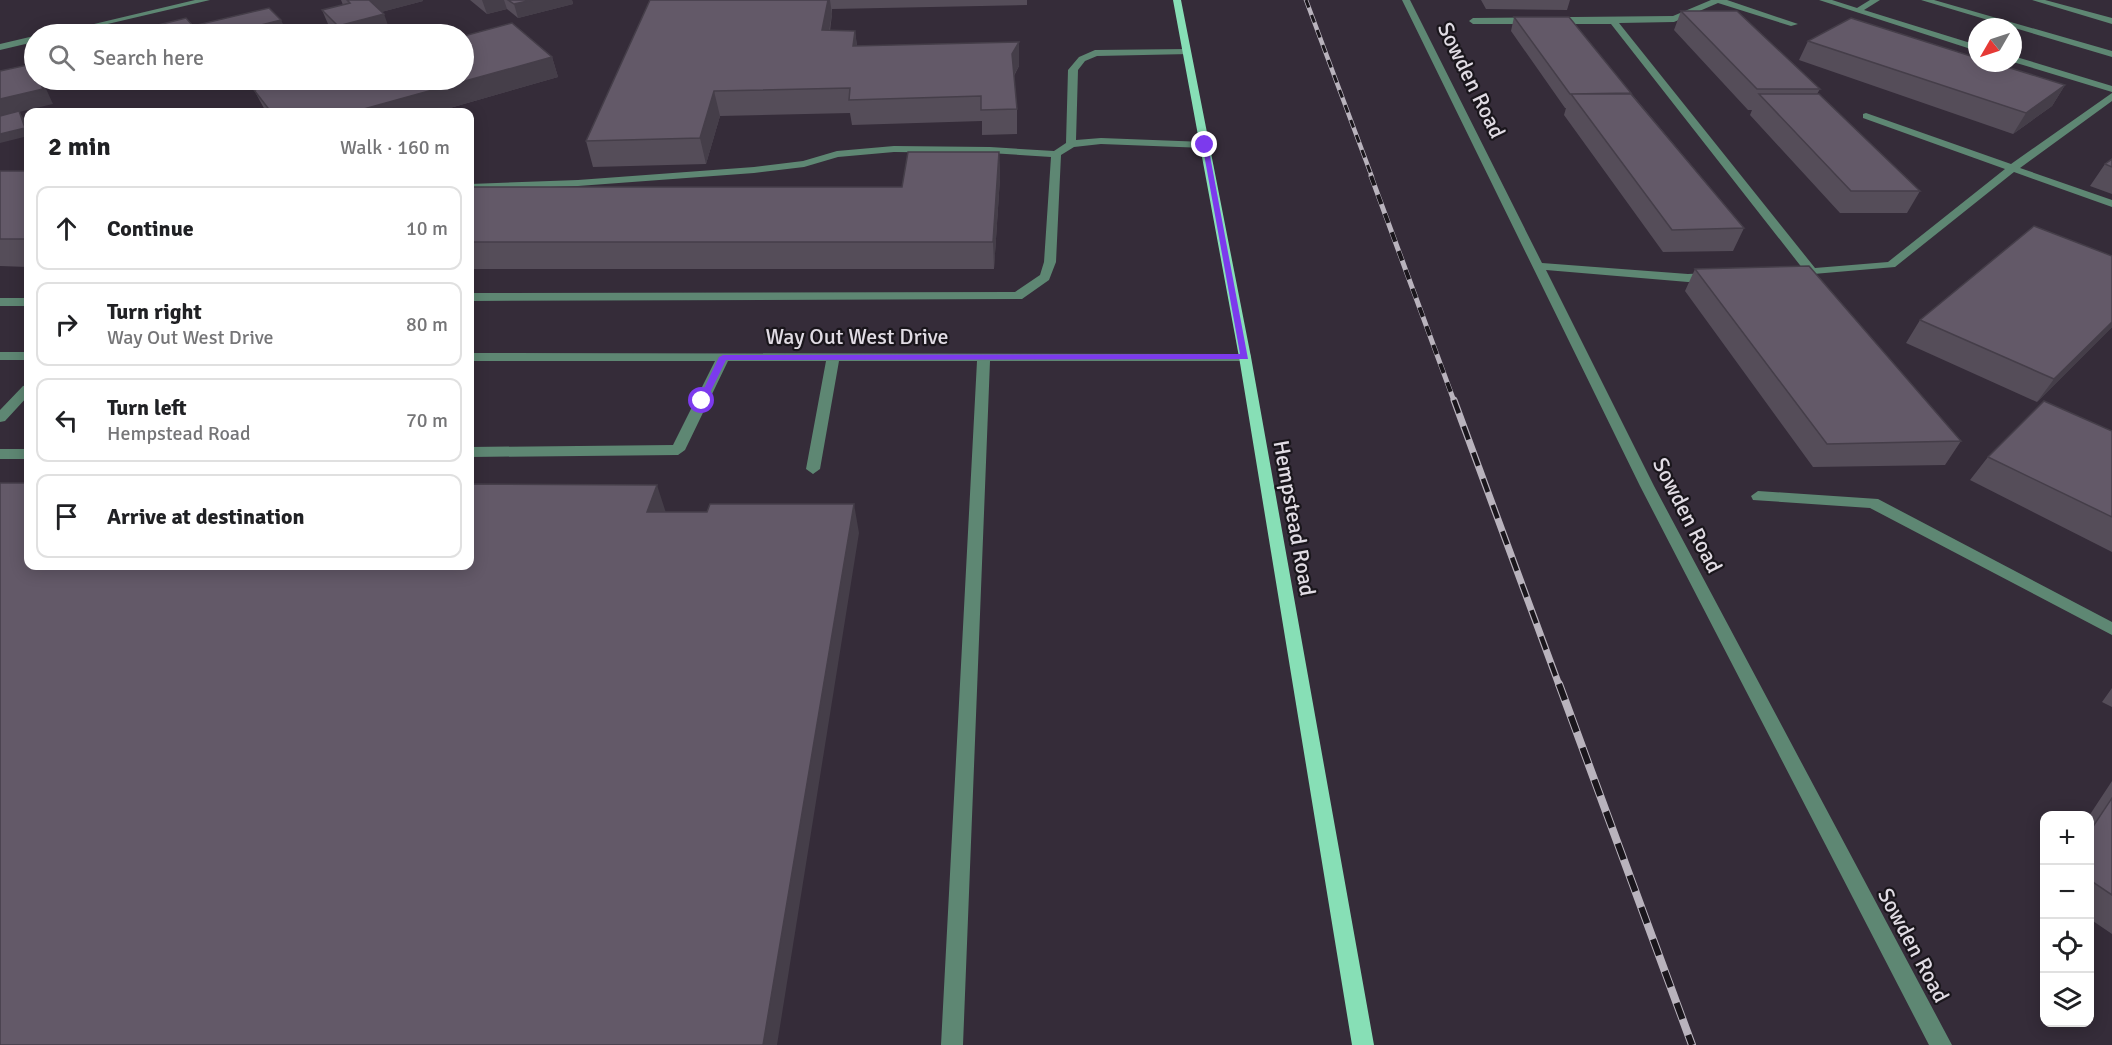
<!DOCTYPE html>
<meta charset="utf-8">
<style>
body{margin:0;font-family:Signika,sans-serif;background:#f2f2f2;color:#202124}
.controls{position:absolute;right:18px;bottom:18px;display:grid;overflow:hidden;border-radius:12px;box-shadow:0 3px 15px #0003}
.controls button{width:54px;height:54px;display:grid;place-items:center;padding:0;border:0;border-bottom:2px solid #e0e0e0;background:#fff;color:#202124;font:30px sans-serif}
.compass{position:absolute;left:1968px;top:18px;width:54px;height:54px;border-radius:50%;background:#fff;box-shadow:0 3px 15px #0003;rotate:231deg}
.stop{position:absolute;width:18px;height:18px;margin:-14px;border:4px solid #7c3aed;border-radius:50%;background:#fff}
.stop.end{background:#7c3aed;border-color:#fff;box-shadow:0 2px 6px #0008}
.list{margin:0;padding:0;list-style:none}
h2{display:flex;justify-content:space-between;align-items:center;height:78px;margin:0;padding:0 24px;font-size:26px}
h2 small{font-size:20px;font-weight:400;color:#757577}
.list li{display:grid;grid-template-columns:39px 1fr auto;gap:18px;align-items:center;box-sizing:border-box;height:84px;margin:0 12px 12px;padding:0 12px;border:2px solid #e0e0e0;border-radius:12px}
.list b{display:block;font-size:22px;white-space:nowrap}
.list p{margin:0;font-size:20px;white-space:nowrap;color:#757577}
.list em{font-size:20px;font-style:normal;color:#757577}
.icon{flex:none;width:33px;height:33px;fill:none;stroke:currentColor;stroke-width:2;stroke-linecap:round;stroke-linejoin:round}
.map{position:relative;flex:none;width:2112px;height:1045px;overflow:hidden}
.search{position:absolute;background:#fff;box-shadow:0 3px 15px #0003;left:24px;top:24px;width:450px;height:66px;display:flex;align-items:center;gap:15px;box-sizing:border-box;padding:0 21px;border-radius:33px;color:#757577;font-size:22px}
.panel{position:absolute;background:#fff;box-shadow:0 3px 15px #0003;left:24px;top:108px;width:450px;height:462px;border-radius:12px}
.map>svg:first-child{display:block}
</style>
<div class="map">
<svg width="2112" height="1045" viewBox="0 0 2112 1045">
<rect width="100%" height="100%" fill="#352c39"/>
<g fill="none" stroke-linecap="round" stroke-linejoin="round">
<path fill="#5e8773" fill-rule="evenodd" d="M195,0H210L65,34H52Z
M1402,0H1410L1542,263L1688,274L1710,273L1716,277L1710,281L1688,282L1546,270L1654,486L1952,1045H1929L1640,486Z
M1711,0H1727L1798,24L1791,26L1718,3L1674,22L1619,23L1815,268L1888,262L2005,169L1863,118V114L1866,113L2011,164L2112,93V101L2020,168L2112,200V207L2014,172L1895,267L1790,276V270L1803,269L1611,24H1473L1469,21L1473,18L1673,16Z
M1819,0H1832L1857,8L1870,0H1880L1864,10L1977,45V51Z
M1921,0H1934L2112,51V57Z
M2032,0H2045L2112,18V24Z
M34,36V42L0,50V44Z
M1187,49L1190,50V54L1097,56L1085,61L1078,70L1076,140L1101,138L1205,142L1210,145L1205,148L1101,144L1074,147L1061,155L1056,262L1049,280L1022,299L470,301V293L1015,292L1040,275L1044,262L1051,157L990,153L894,152L838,157L804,167L754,173L578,186L470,190V184L578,180L754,167L803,161L837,151L894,146L990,147L1054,151L1066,143L1068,70L1079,57L1095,50Z
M2013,56L2112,86V92L2013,62Z
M0,298H28V306H0Z
M0,352H28V360H0Z
M470,353L1250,354L1251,357L1245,361H990L963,1045H941L977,361H839L820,469L813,474L806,469L826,361H728L685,450L678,455L470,457V447L673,445L715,361H470Z
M28,385V396L5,421L0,422V410L23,386Z
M0,449H28V459H0Z
M1758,491L1878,499L2112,622V635L1870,508L1753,500L1751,496Z"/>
<path fill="#87dfb6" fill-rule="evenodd" d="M1173,0H1181L1251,357L1374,1045H1352L1239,357Z"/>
<defs>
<path id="rail-far3" d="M1306,0L1372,177"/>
<path id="rail-far2" d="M1371,176L1454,401"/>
<path id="rail-far1" d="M1454,400L1559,685"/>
<path id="rail" d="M1559,684L1692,1045"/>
</defs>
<use href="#rail-far3" stroke="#b9b3bd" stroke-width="4.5"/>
<use href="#rail-far2" stroke="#b9b3bd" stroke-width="5"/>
<use href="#rail-far1" stroke="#b9b3bd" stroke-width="7"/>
<use href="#rail" stroke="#b9b3bd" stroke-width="8"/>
<use href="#rail-far3" stroke="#1a161c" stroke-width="3" stroke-dasharray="8" stroke-linecap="butt"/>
<use href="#rail-far2" stroke="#1a161c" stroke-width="4" stroke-dasharray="10" stroke-linecap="butt"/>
<use href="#rail-far1" stroke="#1a161c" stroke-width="4.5" stroke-dasharray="14" stroke-linecap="butt"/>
<use href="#rail" stroke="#1a161c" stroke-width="6" stroke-dasharray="17" stroke-linecap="butt"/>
</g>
<path fill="#554d59" d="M341,0H423V1L381,12L389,28L365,34H339L328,24L322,10L343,5Z
M470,0H572L573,4L518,18L507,9L487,14Z
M650,0H1027V5L832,9V14L830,31H855L857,46L1019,66L1014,76L1017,109V134L982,135V121L852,125L850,113L720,116L706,164L593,167L586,141Z
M1481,0H1570L1567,10L1486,9Z
M1681,11L1820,89L1817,94L1920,191L1907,213H1840L1750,115L1752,110H1748L1674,30Z
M1514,17L1631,93L1744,228L1733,251L1663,252L1564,115L1566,108H1565L1511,31Z
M1808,41L2065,85L2052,106L2013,134L1799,60Z
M552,57L558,77L436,112H266L254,90Z
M999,152L1000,178L994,269H470V187H902Z
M2112,159V194L2090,186L2105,164Z
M0,171H28V267L0,266Z
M1695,269L1961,441L1945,465L1813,467L1685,291Z
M1920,320L2112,327L2037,402L1906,343Z
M2112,431V552L1970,480L1988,457Z
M2112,688V707L2102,702Z
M2112,781V934L2090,919L2089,816Z
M2044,882V890L2041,887Z"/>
<path fill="#453e49" d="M368,0H423V1L374,14Z
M482,0H504L507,9L487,14Z
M532,0H572L573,4L518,18L514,4Z
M828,0H830L832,14L825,54L822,30Z
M384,14L389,28L365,34H342L338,26Z
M281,20L288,34H225Z
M855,31L858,55L853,46Z
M1019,42V66L1012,78V54Z
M552,57L558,77L436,112H353Z
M39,80H42L53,104L19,112L24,119L28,131V136L0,143V99Z
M2065,85L2052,106L2013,134L2026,113Z
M714,91L720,116L706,164L700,138Z
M999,152L1000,178L994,269L993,242Z
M2112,322V327L2037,402L2054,379Z
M657,485L666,513L647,512Z
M854,504L859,533L777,1045H763Z"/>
<path fill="#635968" stroke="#453e49" stroke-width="1.5" d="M347,0H369L384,14L338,26L322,10L350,3Z
M508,0H532L514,4Z
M650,0H828L822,30L855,31L853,46L1019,42L1012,54L1017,109L981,110V96L849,100L850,88L714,91L700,138L586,141Z
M269,8L281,20L225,34H161L154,26L186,18L193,26Z
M1681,11H1737L1820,89H1757Z
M1514,17H1569L1631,93L1570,94Z
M1851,18L1977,58V63H1994L2065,85L2026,113L1808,41Z
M512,23L552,57L353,112H271L254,90L296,80H464V36Z
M32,64L34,69V80H39L43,89L0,99V71Z
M1571,94H1631L1744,228L1672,230Z
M1759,94H1819L1920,191H1851Z
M19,111L25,128L0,134V116Z
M908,152H999L993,242H470V187H902Z
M2112,159V167L2105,164Z
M0,171H28V239H0Z
M2034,226L2112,256V322L2054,379L1920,320Z
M1809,266L1961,441L1827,444L1695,269Z
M2044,401L2112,431V517L1988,457Z
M0,483H28V566H470V484L657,485L647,512H707L710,504H854L763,1045H0Z
M2112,798V895L2090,880V831Z"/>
<path fill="#7c3aed" d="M1202,143L1208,145L1248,359L726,360L705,403L698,401L719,357L723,355L1240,354Z"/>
<g text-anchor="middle" stroke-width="4.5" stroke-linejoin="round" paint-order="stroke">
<g font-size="22" fill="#e1dce4" stroke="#1a161c">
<text transform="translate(1472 80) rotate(64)" y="8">Sowden Road</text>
<text x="857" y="344">Way Out West Drive</text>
<text transform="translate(1688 515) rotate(63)" y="8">Sowden Road</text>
<text transform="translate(1295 518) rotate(80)" y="8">Hempstead Road</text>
<text transform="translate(1914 945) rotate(62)" y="8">Sowden Road</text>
</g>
</g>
</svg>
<div class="controls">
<button>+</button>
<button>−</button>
<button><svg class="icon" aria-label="locate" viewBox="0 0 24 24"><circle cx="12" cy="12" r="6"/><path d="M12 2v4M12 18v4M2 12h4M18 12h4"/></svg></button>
<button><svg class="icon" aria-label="layers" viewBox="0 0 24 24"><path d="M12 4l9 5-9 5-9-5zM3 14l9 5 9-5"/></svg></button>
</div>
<svg class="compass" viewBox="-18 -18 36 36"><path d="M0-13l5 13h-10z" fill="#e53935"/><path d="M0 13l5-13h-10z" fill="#757577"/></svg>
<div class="stop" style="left:702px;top:401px"></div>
<div class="stop end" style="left:1205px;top:145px"></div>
<div class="search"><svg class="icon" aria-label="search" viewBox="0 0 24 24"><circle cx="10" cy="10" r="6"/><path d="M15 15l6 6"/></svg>Search here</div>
<section class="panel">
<h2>2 min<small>Walk · 160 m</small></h2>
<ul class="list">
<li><svg class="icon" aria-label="ahead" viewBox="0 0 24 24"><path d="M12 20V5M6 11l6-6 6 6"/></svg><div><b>Continue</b></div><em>10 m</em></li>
<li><svg class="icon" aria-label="right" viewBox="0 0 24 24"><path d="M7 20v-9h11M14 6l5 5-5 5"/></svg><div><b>Turn right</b><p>Way Out West Drive</p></div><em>80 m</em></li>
<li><svg class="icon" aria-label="left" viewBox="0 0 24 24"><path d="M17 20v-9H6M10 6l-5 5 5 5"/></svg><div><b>Turn left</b><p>Hempstead Road</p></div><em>70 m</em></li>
<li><svg class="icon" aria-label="arrive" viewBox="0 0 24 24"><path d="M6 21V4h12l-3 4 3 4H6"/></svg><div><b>Arrive at destination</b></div></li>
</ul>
</section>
</div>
